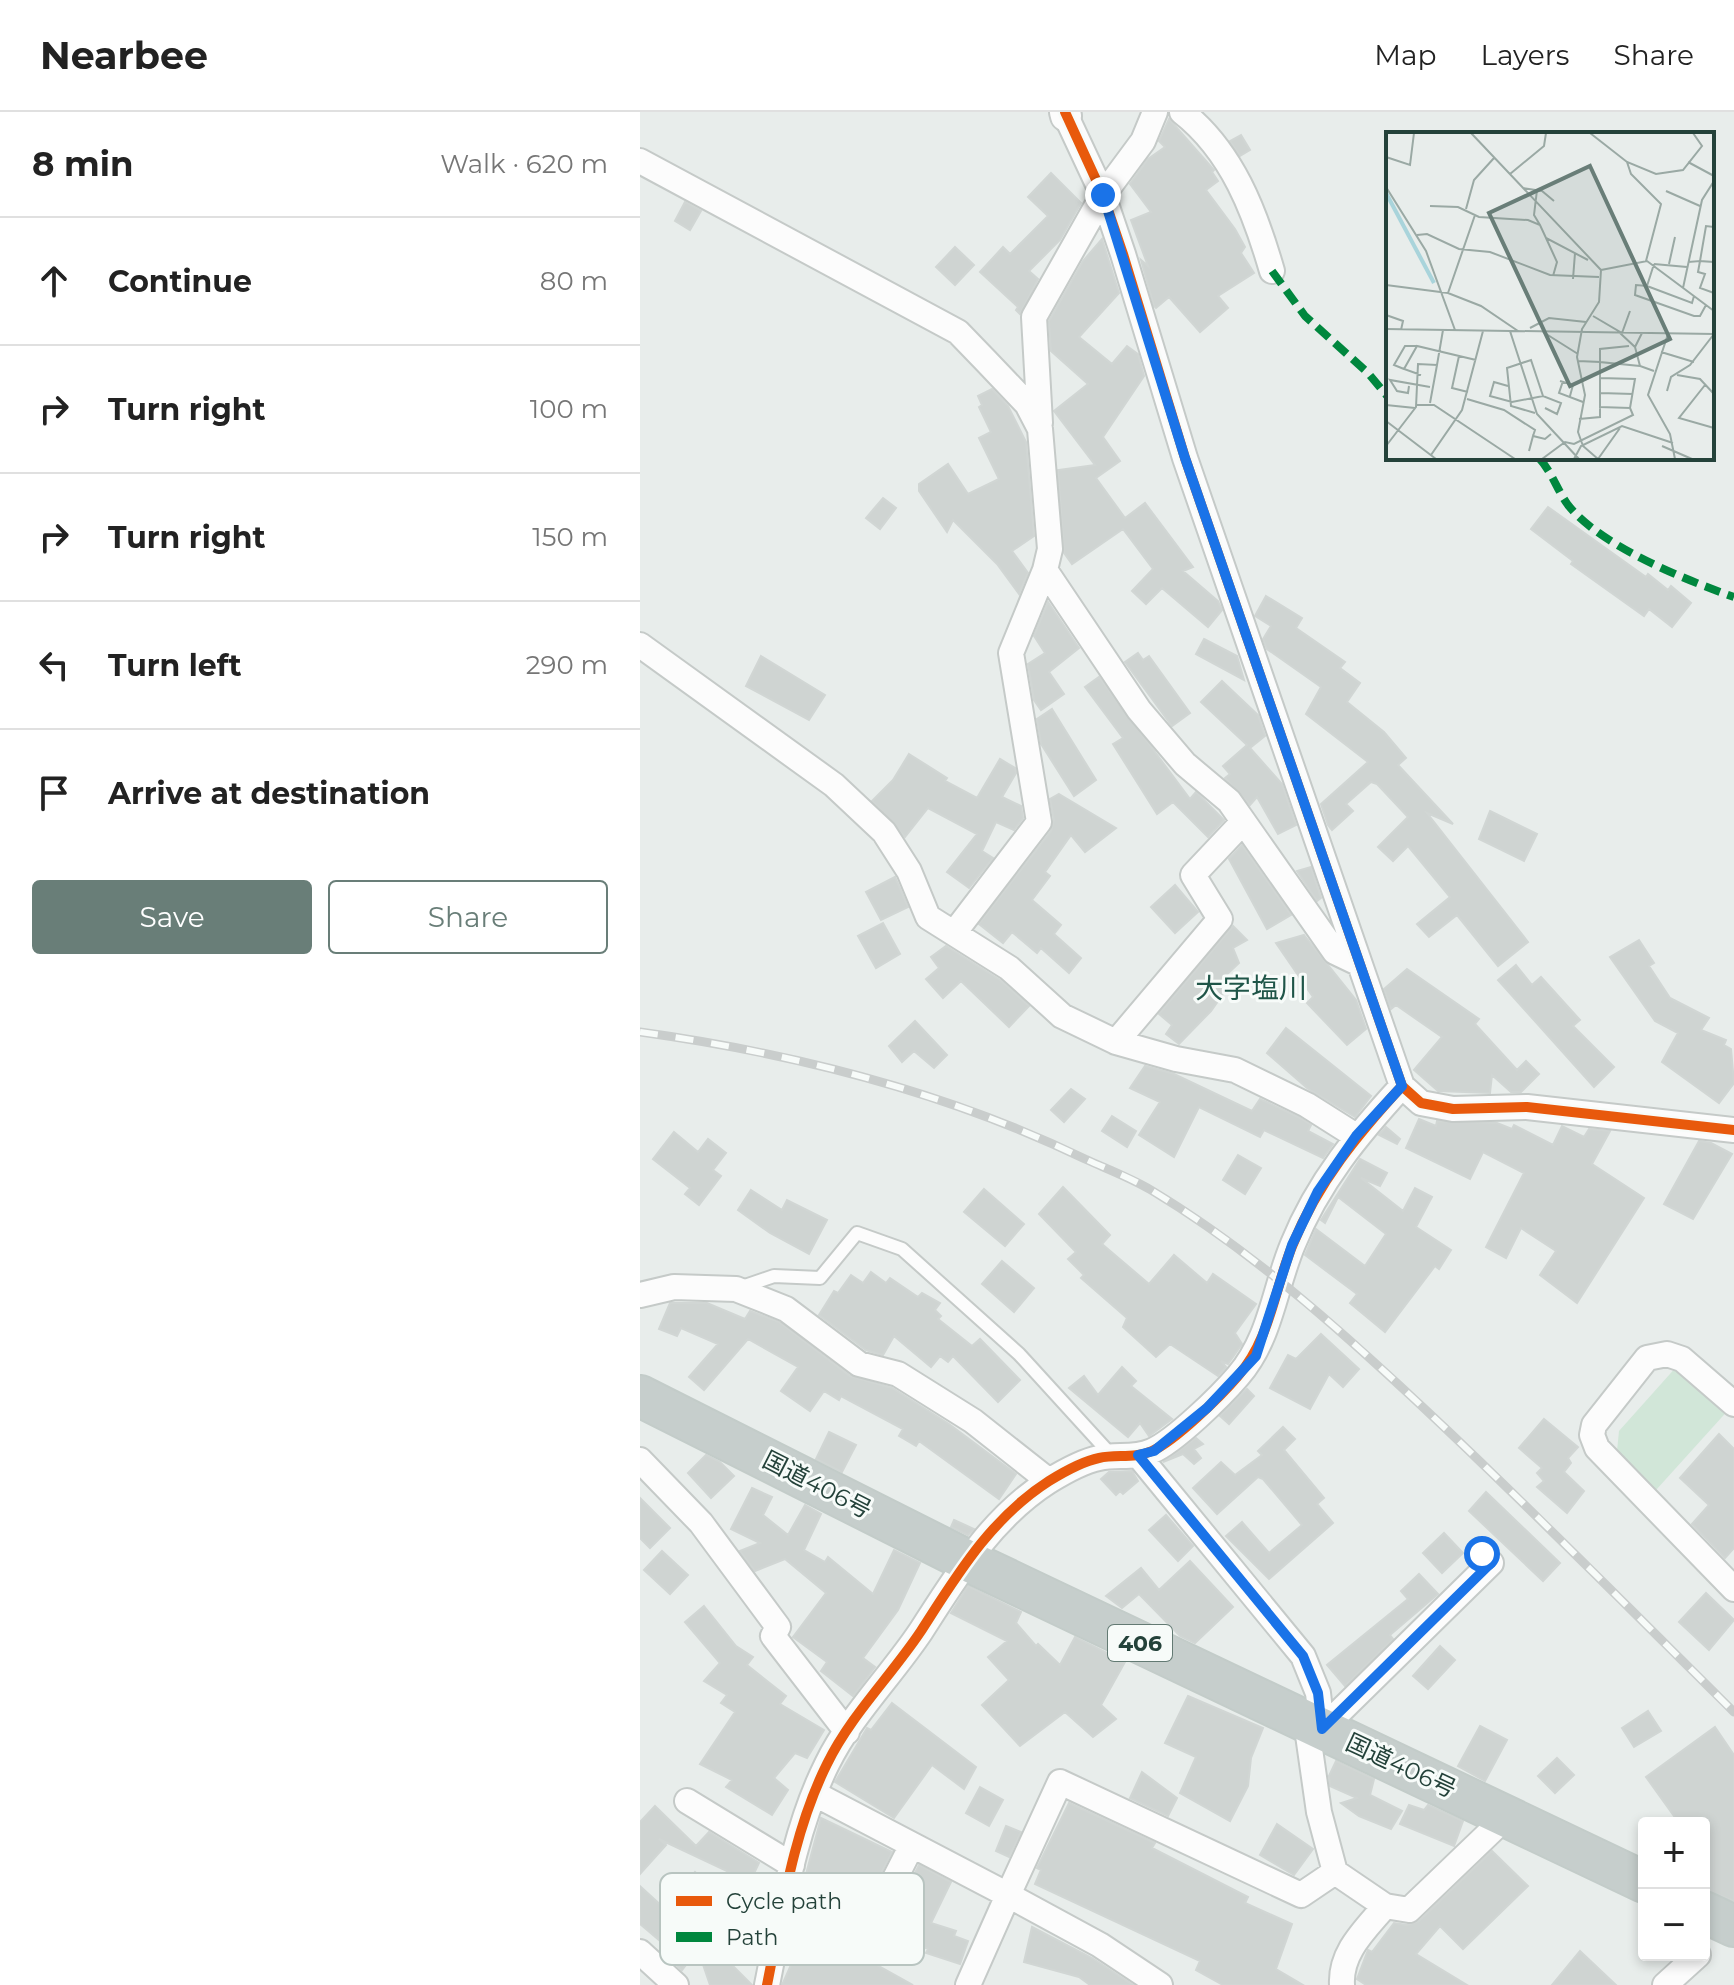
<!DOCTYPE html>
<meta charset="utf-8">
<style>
body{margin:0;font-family:Montserrat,"Noto Sans JP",sans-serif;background:#f6f6f6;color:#222}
.controls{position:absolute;right:24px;bottom:24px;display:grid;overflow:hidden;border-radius:8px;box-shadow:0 4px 12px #0003}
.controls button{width:72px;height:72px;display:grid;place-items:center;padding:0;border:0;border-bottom:2px solid #e0e0e0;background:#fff;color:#222;font:40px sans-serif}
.stop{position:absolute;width:24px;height:24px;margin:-18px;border:6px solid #1a73e8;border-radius:50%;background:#fff}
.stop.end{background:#1a73e8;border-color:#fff;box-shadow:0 2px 8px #0008}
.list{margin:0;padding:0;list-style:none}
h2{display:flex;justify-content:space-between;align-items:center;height:104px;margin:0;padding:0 32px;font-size:34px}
h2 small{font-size:26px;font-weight:400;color:#767676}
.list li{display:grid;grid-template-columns:52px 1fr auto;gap:24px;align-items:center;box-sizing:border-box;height:128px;padding:0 32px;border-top:2px solid #e0e0e0}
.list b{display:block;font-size:30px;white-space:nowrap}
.list em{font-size:26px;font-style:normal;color:#767676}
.actions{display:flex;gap:16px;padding:24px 32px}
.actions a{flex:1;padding:18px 0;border:2px solid #697e78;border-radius:8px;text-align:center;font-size:28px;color:#697e78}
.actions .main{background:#697e78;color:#fff}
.icon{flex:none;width:44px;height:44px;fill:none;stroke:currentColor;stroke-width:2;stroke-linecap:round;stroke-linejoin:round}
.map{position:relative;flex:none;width:1094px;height:1873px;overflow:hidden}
header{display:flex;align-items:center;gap:48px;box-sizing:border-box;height:112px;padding:0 40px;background:#fff;border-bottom:2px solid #e0e0e0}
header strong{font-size:38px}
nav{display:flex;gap:44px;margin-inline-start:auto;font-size:28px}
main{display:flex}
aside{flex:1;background:#fff}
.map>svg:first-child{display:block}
</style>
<header>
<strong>Nearbee</strong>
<nav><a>Map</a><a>Layers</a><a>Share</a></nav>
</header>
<main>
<aside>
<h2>8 min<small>Walk · 620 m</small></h2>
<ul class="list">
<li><svg class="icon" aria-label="ahead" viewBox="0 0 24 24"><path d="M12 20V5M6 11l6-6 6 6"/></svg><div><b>Continue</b></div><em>80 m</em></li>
<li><svg class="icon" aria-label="right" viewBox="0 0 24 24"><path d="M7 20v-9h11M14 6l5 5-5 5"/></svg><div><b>Turn right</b></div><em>100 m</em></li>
<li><svg class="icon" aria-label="right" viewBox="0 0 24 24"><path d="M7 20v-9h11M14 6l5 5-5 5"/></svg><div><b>Turn right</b></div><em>150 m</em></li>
<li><svg class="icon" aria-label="left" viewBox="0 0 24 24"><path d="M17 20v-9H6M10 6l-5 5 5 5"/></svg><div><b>Turn left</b></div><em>290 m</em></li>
<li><svg class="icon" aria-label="arrive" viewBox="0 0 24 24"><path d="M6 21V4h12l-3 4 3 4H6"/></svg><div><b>Arrive at destination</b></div></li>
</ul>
<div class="actions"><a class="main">Save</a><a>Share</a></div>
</aside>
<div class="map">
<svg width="1094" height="1873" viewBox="0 0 1094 1873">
<rect width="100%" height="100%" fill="#e8edeb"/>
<path fill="#d1e6d8" d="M1038,1253L1091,1295L1016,1378L977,1339L979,1319Z"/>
<path fill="#cfd4d2" stroke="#d1d6d4" stroke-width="2" d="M529,7L574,58L572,60L578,69L566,78L595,117L605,135L601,141L614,161L578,184L588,196L560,220L529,185L516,196L514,194L501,148L508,154L491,108L511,100L490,72L508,47L525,35L519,29Z
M601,23L610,38L600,44L590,29Z
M411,61L441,91L420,128L389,159L398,167L380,202L376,198L378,195L340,160L363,135L370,142L408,104L388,85Z
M45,90L61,99L50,118L35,109Z
M462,127L479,181L439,225L472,252L487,234L498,242L504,264L463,325L480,349L456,366L485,406L505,391L553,455L543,459L578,489L582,498L568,515L522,476L506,492L492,479L513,457L483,417L432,452L424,441L418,358L455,353L414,299L448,272L411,239L409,209L443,149Z
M315,135L334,153L315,173L296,155Z
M352,277L368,294L386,330L394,424L372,439L388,461L379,482L357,452L313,408L307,420L279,379V372L308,352L328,382L359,367L339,326L351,320L339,295L342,293L338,284Z
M243,386L256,396L240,417L226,406Z
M908,395L1006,465L1008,462L1028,478L1031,474L1051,491L1032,515L1009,497L1004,504L931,452L933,449L891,417Z
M626,484L662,506L656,516L705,550L700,556L720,571L707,590L744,620L766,646L758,653L813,712L787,701L888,830L858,854L817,803L789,825L777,812L810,785L768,734L753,749L738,735L768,705L737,672L731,670L706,692L713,699L692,718L688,713L681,692L728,650L666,602L681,575L627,537L623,527L631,514L615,504Z
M408,490L439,536L409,560L424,582L401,598L394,588L388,552L405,541L394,524Z
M564,527L597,544L604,568L556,542Z
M498,541L503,548L509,544L550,601L532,614L485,550Z
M121,544L185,583L169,608L106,574Z
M459,565L550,687L556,680L584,708L568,725L533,690L517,702L473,632L483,626L445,575Z
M582,569L618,603L625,624L610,636L642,672L656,713L638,722L617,685L610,693L585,666L590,662L583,654L607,633L561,590Z
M412,597L456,668L434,684L401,632L397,607Z
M269,642L307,666L305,669L337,686L360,647L375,656L376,661L362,685L381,694L383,706L374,718L356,710L342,739L353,746L329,776L307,760L337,722L288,696L265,725L232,689L253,668Z
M419,682L476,716L445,740L431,723L405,760L410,764L392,788L421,813L414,822L441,846L429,861L401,836L397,841L372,820L363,831L339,812L411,719L414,708L410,687Z
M850,699L897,722L884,749L839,727Z
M602,733L651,803L627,817L589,747Z
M671,755L681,786L677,789L657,759Z
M255,765L268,795L241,808L226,780Z
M535,773L558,800L535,821L511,795Z
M243,811L260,842L236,856L218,824Z
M593,814L607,828L593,836L599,851L582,867L590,872L571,899L539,932L526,922L532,913L519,902Z
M664,823L716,888L726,917L707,933L667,891L673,885L636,831Z
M999,828L1014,851L1009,854L1030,886L1069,906L1061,918L1086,928L1084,933L1091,937L1094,971L1079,991L1022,950L1038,921L1015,909L970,845Z
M306,834L360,868L389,894L369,915L321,869L303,886L286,867L299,856L291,845Z
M876,853L892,873L901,865L940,908L933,914L974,955L954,975L858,868Z
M767,857L839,907L835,912L877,958L886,949L899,962L881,980H871L852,963L850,981L798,979L774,958L802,925L756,893L751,897L744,877Z
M275,909L307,943L294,956L274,939L262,950L249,934Z
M646,916L731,984L715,1005L667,976L627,941Z
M505,954L534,962L612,999L620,987L660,1006L671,1013L668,1019L693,1032L683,1046L624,1018L620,1025L559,995L534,1045L499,1023L520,990L490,976Z
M431,977L445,987L424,1010L411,998Z
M472,1004L496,1019L487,1035L462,1019Z
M779,1007L796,1014L797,1009L857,1011L872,1017L874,1013L913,1033L922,1014L944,1025L949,1017L970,1019L952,1052L1004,1086L937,1191L900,1163L916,1139L881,1116L866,1146L846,1135L884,1061L843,1040L830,1067L766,1036Z
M746,1015L760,1027L757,1032L739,1023Z
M34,1020L58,1040L68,1027L86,1041L73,1058L81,1064L59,1093L45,1082L50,1076L13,1047Z
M1059,1029L1071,1031L1092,1042L1053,1107L1024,1092Z
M598,1043L621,1056L605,1082L583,1068Z
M720,1047L747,1061L740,1074L721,1066L763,1099L775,1076L792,1085L776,1115L811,1138L799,1157L795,1154L745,1220L710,1191L717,1182L665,1143L676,1117L725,1154L746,1122L698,1085L685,1111L681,1108Z
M423,1075L470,1123L462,1132L509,1172L534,1143L567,1171L573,1162L616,1192L595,1221L602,1232L588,1252L581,1249L586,1255L578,1264L530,1232L516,1245L483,1215L487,1206L441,1166L444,1163L428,1147L436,1140L399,1102Z
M344,1077L384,1112L365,1134L324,1100Z
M111,1078L142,1098L147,1088L187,1108L169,1142L130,1121L98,1098Z
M362,1149L394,1176L374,1200L342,1172Z
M231,1160L246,1171L250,1166L278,1185L282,1181L300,1191L295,1198L301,1204L298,1207L332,1234L340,1227L380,1268L358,1290L313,1244L308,1250L300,1244L291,1255L254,1224L243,1243L226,1238L179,1203L194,1179L198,1181L211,1163L223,1171Z
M30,1191H67L105,1207L110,1199L139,1210L210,1264L252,1276L309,1312L376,1362L359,1387L279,1329L276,1334L259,1324L263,1317L201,1284L199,1288L184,1279L170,1299L141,1279L158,1255L108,1227L64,1278L49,1265L78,1232L41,1216L37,1224L19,1217Z
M681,1222L719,1257L703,1275L689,1262L670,1297L630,1276L648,1243L656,1247Z
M482,1255L496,1269L491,1274L532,1307L509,1324L500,1311L488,1325L429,1276L444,1264L458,1283Z
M607,1277L614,1284L589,1312L580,1304Z
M904,1307L938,1335L928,1346L931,1351L924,1360L944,1379L927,1401L897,1375L904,1369L897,1361L902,1356L879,1336Z
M643,1315L655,1327L644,1338L684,1386L677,1392L693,1411L629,1467L586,1424L602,1410L629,1441L662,1413L623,1367L618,1365L577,1402L553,1376L581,1350L595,1363L622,1343L618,1339Z
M189,1320L216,1333L202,1360L176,1347Z
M1079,1322L1094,1337V1436L1085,1446L1052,1412L1069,1393L1040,1366Z
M556,1326L563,1332L554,1337L561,1346L554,1352L543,1342L523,1350Z
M66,1343L80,1350L94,1364L71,1386L48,1361Z
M492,1359L498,1369L483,1382L480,1379L476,1383L461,1367L469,1360Z
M112,1376L132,1385L123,1403L148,1423L165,1393L181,1402L164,1438L185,1450L188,1445L233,1482L254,1438L280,1451L258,1498L223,1546L235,1555L213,1584L181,1559L187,1550L153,1525L186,1481L145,1447L115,1459L100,1439L120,1431L91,1417Z
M846,1380L920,1451L903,1469L829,1399Z
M0,1386L30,1416L10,1436L0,1426Z
M526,1403L553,1434L538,1449L509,1418Z
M314,1408L334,1417L328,1423L311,1415Z
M804,1421L823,1441L802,1461L783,1441Z
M22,1439L48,1463L30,1482L4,1458Z
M550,1449L593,1495L555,1531L540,1524L499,1482L482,1496L466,1484L501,1456L519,1478Z
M779,1462L798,1482L750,1523L753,1527L705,1574L687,1553L768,1487L761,1479Z
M328,1474L381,1500L376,1511L396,1534L398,1532L420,1553L435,1525L485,1550L461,1593L476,1607L453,1625L425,1600L380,1634L342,1593L369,1568L348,1545L367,1529L311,1501Z
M1066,1481L1094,1508L1069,1538L1039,1510Z
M64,1494L96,1534L113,1545L107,1553L146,1584L140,1592L184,1618L167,1646L155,1641L134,1666L148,1678L132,1703L86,1675L92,1668L60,1652L95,1600L81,1591L87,1583L64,1569L80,1551L45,1510Z
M800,1534L815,1548L788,1577L773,1564Z
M548,1584L623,1616L611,1646L608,1674L590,1709L540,1681L556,1645L525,1631Z
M252,1591L336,1655L324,1677L292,1653L254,1706L195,1670L227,1616L231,1618Z
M1008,1599L1021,1619L994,1635L982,1616Z
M840,1614L867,1628L845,1669L818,1654Z
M1075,1615L1094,1643V1789L1064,1777V1711H1039L1006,1665Z
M917,1646L934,1663L915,1681L898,1664Z
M696,1649L734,1667L730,1683L762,1699L751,1717L719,1704L701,1691L717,1686L690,1674L689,1664Z
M502,1660L537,1686L528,1704L490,1686Z
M340,1675L363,1688L349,1714L326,1701Z
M429,1691L515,1731L512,1736L608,1785L605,1791L652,1812L636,1857L663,1873H583L556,1858L560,1849L395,1772L401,1758L397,1756Z
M769,1693L784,1698L788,1693L823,1709L814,1734L760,1712Z
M15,1694L56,1734L69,1720L119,1751L110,1770L19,1727L26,1733L0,1762V1710Z
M181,1706L252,1740L213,1816L174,1803L187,1778L183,1775L173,1787L161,1781Z
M637,1712L673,1737L654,1763L620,1743Z
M366,1714L381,1720L369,1745L356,1739Z
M852,1739L888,1774L823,1837L800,1814L776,1842L827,1873H726L717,1867L728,1838L732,1840L754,1811L767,1813L779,1809Z
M279,1753L311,1770L291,1811L316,1819L314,1824L328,1829L320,1852L286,1841L288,1837L246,1817Z
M55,1760L105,1805L76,1837L112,1873H70L58,1838L42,1858L29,1846L33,1840L0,1812V1774L24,1796Z
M168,1815L207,1836L214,1846L226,1847L273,1873H142Z
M392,1815L452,1846L493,1873H450L439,1865L384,1850Z
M940,1839L976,1873H912Z"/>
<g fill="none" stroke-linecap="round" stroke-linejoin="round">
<defs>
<path id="service" d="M99,1176L134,1164L180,1166L217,1121L262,1137L379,1242L473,1345"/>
<path id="minor" d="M542,0C592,39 615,100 632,159
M426,4L463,83L483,142L545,346L762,974L781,991L813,997L887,995L1094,1018
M0,49L318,220L346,249L387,292L400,317L410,437L405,458L499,598L545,652L589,689L695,840L718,851
M400,311L394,205L463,83L503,29L515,0
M0,533L194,673L244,720L269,759L288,805L369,856L422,904L476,930L536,947L595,958L667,993L716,1024
M314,821L399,710L371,541L405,458
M476,930L580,807L553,763L603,710
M0,1183L34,1175L96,1177L146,1197L219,1252L258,1262L333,1309L409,1369
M1094,1292L1042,1247L1027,1242L1007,1246L954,1313L952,1323L957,1336L1094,1477
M498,1343L663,1544L678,1581L682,1617
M0,1348L61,1411L138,1515L133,1524L207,1620
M666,1609L679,1700L695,1760L745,1794L769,1798L867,1704
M682,1617L851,1451
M175,1682L368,1783L328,1873
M47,1689L152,1753
M221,1833L272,1733
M0,1840L36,1873
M127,1873C142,1799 153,1720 187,1652C211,1603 251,1564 281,1519C317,1463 351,1406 409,1369C422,1361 444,1349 459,1346C477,1342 494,1347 512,1339C535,1329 581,1284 598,1264C631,1226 634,1177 653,1132C678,1070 718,1022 762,974
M520,1873L460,1833L368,1783L420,1670L661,1783L695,1760
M702,1873C700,1840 725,1818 745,1794
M1025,1873L1058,1843"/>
<path id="tertiary" d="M425,0L426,4"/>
<path id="trunk" d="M0,1284L326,1448L1004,1770
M1064,1800L1094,1814"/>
</defs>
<use href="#service" stroke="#c5cac8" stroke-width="16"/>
<use href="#minor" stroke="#c5cac8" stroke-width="28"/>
<use href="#tertiary" stroke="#c5cac8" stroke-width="34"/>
<use href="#trunk" stroke="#c3ccc9" stroke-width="44"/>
<use href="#service" stroke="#fcfcfc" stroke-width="12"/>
<use href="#minor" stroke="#fcfcfc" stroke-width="24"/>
<use href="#tertiary" stroke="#fcfcfc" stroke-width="30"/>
<use href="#trunk" stroke="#c6cecc" stroke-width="40"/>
<defs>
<path id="rail" d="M0,920C152,941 307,980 445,1047C467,1057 491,1066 511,1078C619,1143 714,1230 805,1316C903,1409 998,1505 1094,1600"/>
</defs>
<use href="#rail" stroke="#c9cdcc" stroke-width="9"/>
<use href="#rail" stroke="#f7fbf9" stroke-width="6" stroke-dasharray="18" stroke-linecap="butt"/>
<path stroke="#00873e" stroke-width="8" stroke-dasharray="16 8" stroke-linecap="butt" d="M632,159L665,204L728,261L748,285
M899,346C912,360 917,378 928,393C960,434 1046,468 1094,485"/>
<defs>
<path id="cycleway" d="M425,0L463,83L483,142L545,346L762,974L781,991L813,997L887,995L1094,1018
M127,1873C142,1799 153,1720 187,1652C211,1603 251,1564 281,1519C317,1463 351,1406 409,1369C422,1361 444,1349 459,1346C477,1342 494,1347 512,1339C535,1329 581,1284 598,1264C631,1226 634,1177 653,1132C678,1070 718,1022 762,974"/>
</defs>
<use href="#cycleway" stroke="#f7fbf9" stroke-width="15"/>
<use href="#cycleway" stroke="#e8590c" stroke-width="10"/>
</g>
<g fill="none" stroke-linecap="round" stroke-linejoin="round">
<path stroke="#1a73e8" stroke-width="10" d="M463,83L545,346L762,974L716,1024L678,1079L652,1133L616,1244L567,1296L514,1339L498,1343L663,1544L678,1581L682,1617L851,1451L842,1442"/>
</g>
<g text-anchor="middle" stroke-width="6" stroke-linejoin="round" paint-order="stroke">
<rect fill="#f7fbf9" stroke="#637a73" stroke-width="2" x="468" y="1513" width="64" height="36" rx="6"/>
<g font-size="22" font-weight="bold" fill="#24423a">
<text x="500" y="1539">406</text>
</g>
<g font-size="24" fill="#24423a" stroke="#f7fbf9">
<text transform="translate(177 1373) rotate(27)" y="8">国道406号</text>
<text transform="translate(761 1654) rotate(25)" y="8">国道406号</text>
</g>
<g font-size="28" fill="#1f5548" stroke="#f7fbf9">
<text x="611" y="886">大字塩川</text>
</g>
</g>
<g transform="translate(746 20)">
<rect width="328" height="328" fill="#e8edeb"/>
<path fill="none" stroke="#a9d4db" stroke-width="4" d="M0,61L48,151"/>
<path fill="none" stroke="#9aa9a4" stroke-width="2" d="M85,1L215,138M204,1L241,30L270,42L297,38L316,14L307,1M0,25L24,33L28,1M241,30L245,42L275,72L260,129M302,30L328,44M124,42L158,14L160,1M0,55L40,119L69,198M137,56L156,59L168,69M151,58L148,83L154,93M280,59L314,74M44,74L72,75L93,85L142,88L154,93L160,106L202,128M80,77L88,48L108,26M328,95L320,94L314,129L328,130M31,103L41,102L73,117L104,120L164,143L213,145M160,106L171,130L167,144M302,130L314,129L312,140L319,142L314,156L328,161M268,132L261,154L250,153L249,163L308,184H314L320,173M268,132L301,135M283,132L289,105M215,138L261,129L328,179M187,147L189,121M0,153L62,161L95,174L132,199M261,154L306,171L308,164M297,156L316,68L328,49M62,161L89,83M0,183L17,189L15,198M207,184L236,201L244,179M144,196L163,186L200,190M0,197L328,202M124,199L151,282L193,327M157,200L192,222M234,201L249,215L256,201M282,202L262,263L284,302L289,327M243,214L214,217V230L254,234M249,215L254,234L268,239M275,220L308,230M73,224L66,256L82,260M192,229L214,230V285L193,287M18,237L8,233L19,214H31M35,243L18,237L31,214L90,228M291,243L314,247L328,262M174,249L187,253L184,264M177,249L173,261L197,270M319,253L293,286L328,296M23,254L22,261L11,259L4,248L44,255M122,254L108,250L104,264L126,270L157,264L175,271L171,282L159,276M281,259L285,245L304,233L328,202M214,261L247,262M81,267L118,278L149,298L147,304M44,271L51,233M0,273L29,276M31,273H48L129,327M213,275L244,276L249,247L214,246M149,281L125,274L121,236L145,228L157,264M0,289L50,327M0,314L30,275L32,232L51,233L57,198M276,314L306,327M143,319L147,304L159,307L165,302M45,323L76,278L97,199M156,327L179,310L188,312L247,283L244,276M188,327L195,314L236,294L287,311M212,327L197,314L192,300L199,263L191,225L196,197L213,170L215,138M212,327L234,296"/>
<path fill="#697e78" fill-opacity="0.15" stroke="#697e78" stroke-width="4" d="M204,34L284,207L184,254L103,81Z"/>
<rect width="328" height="328" fill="none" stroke="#24423a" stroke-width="4"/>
</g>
<rect x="20" y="1761" width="264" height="92" rx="12" fill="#f7fbf9" stroke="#b8c4c0" stroke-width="2"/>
<rect x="36" y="1784" width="36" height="10" fill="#e8590c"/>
<rect x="36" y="1820" width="36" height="10" fill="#00873e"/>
<g font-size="22" fill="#24423a">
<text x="86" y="1797">Cycle path</text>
<text x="86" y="1833">Path</text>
</g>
</svg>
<div class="controls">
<button>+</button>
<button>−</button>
</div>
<div class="stop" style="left:842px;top:1442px"></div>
<div class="stop end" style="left:463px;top:83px"></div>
</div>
</main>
